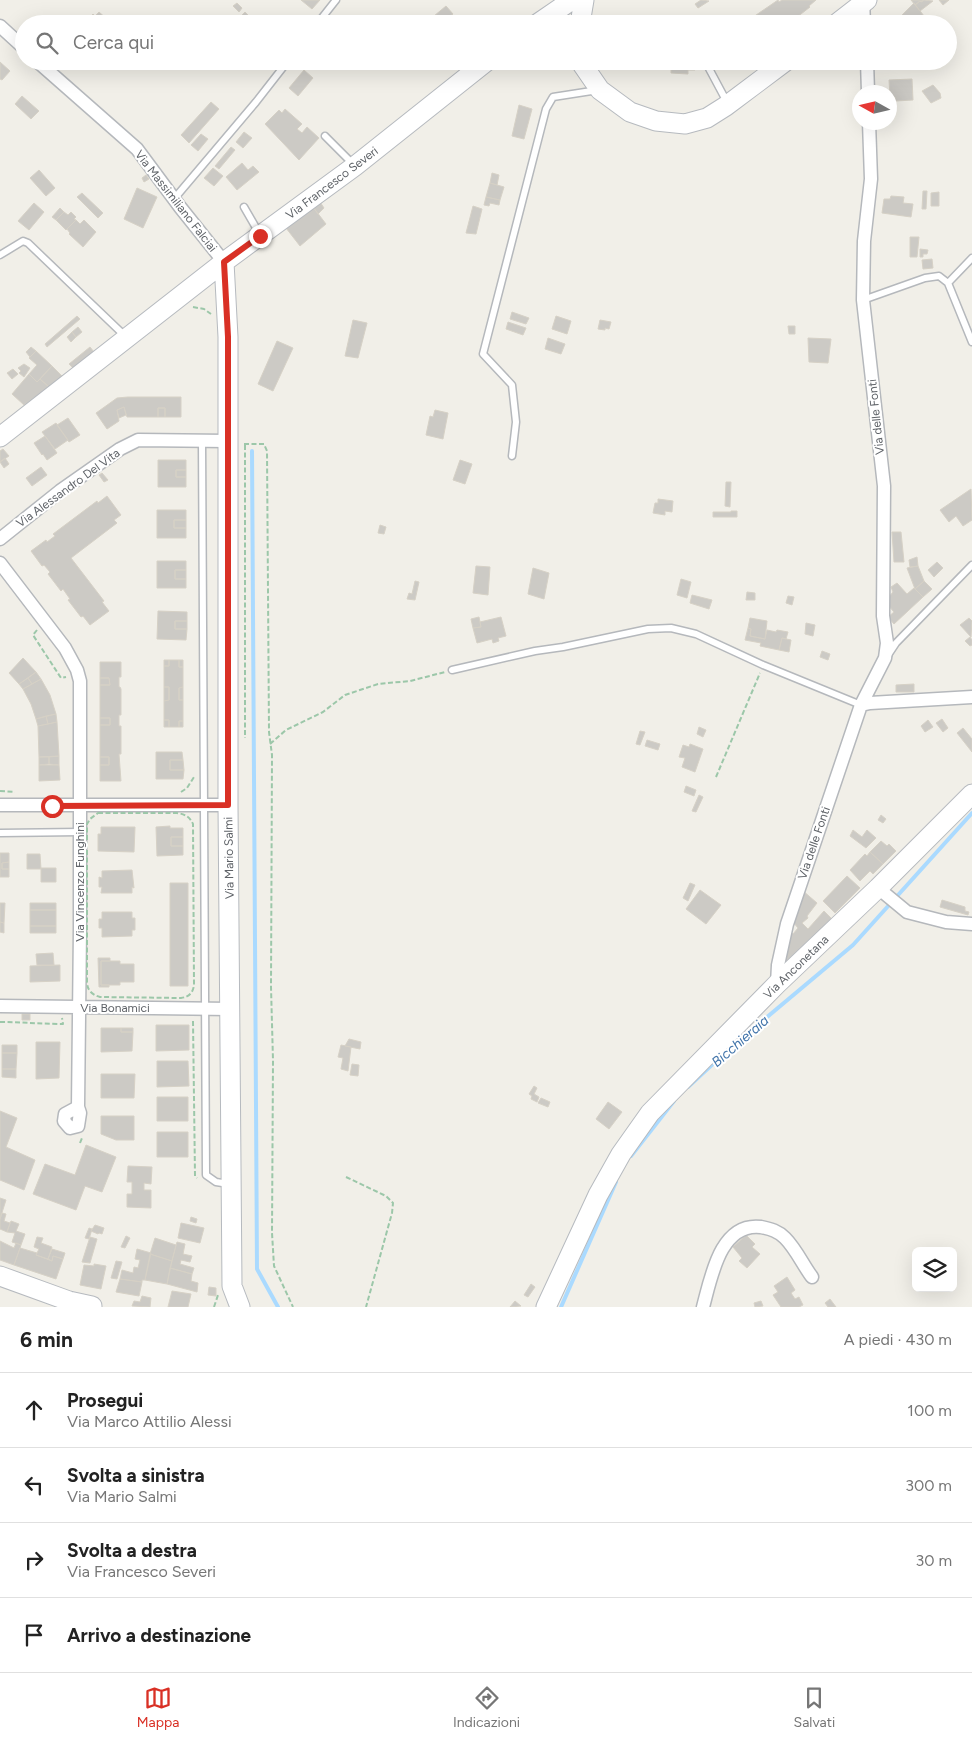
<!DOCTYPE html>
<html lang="it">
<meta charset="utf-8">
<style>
body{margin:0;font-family:Figtree,sans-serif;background:#f2f2f2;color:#222}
.controls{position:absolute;right:15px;bottom:15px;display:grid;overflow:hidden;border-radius:8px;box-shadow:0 5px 20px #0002}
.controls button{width:45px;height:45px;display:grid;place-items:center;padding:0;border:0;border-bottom:1px solid #e0e0e0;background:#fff;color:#222;font:25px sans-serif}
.compass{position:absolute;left:852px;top:85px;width:45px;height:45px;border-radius:50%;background:#fff;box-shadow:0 5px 20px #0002;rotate:278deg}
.stop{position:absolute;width:15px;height:15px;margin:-11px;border:4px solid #d93025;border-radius:50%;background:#fff}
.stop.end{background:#d93025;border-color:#fff;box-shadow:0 1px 5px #0008}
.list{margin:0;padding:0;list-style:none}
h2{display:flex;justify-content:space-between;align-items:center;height:65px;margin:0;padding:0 20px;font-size:21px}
h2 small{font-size:16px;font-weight:400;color:#767676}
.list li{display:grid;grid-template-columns:32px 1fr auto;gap:15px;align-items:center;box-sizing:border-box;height:75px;padding:0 20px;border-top:1px solid #e0e0e0}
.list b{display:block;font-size:19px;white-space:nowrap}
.list p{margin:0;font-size:16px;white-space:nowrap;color:#767676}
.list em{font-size:16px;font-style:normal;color:#767676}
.icon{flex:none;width:28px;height:28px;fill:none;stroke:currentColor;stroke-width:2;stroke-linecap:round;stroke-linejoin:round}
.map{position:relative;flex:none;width:972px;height:1307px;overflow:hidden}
.search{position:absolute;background:#fff;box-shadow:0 5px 20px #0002;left:15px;right:15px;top:15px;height:55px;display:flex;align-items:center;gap:12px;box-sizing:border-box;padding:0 18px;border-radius:28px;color:#767676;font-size:19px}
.sheet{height:365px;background:#fff}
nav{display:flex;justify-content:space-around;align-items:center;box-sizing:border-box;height:70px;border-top:1px solid #e0e0e0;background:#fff;font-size:14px;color:#767676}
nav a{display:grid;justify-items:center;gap:2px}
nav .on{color:#d93025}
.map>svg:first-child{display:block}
</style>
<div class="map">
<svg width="972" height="1307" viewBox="0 0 972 1307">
<rect width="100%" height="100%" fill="#f1efe8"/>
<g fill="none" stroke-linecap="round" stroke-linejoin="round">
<path stroke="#aadaff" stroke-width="4" d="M252,451L257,1269L278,1307
M688,1087L729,1049L853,945L972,813
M631,1156L674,1101
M561,1307L616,1182"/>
</g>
<path fill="#cccac5" stroke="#d6d1c6" d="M301,0H320L312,9Z
M701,0L709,1L698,8L695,4Z
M778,0L779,2L782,0H816L809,6L810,7L792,21L790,19L783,24H743Z
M911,0H924L921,2L920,1L915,5Z
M924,0L933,1L920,11L915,5L920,1L921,2Z
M939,0H949L943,5Z
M237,3L242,8L239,12L233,6Z
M914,3L924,16L916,22L918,24H903L898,19Z
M446,6L453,14L440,24L434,16Z
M99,12L108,20L105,24H98L90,17L93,14L95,16Z
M245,12L249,16L246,19L242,15Z
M924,16L928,21L924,24H918L916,22Z
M623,17L666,21L665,24H622Z
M659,61H696L695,70H688V74L671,73V69L658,68Z
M0,62L10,71L2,80L0,79Z
M304,70L313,78L298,96L289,88Z
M912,79L913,100L895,101V97H890L889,80Z
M933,85L940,93L941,98L931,103L922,91Z
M22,96L39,111L31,119L15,104Z
M211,102L219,109L189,143L181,135Z
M519,105L532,109L524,139L512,136Z
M285,109L302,124L297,129L302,133L307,127L319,138L299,160L265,124L279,110L282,113Z
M244,132L252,138L243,148L236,142Z
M201,134L208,139L198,151L191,145Z
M231,147L235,150L219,169L215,166Z
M242,163L248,170L253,166L259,172L237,190L226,177Z
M213,168L223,176L214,186L204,178Z
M39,170L55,188L46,196L30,178Z
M492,173L499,175L497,185L490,183Z
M146,175L149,179L144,182L142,178Z
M490,183L504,187L500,200L486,197Z
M137,188L157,197L143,228L124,219Z
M923,191H927L926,209H922Z
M939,192V206H931V193Z
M82,193L103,213L98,218L77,197Z
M891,196L904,197L903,203L913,204L911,217L882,213L884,199H890Z
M486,197L500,200L499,205L490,203L489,206L484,205Z
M320,202L324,208L318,214L313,207Z
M34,203L44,212L29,230L18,221Z
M473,206L482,209L476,234L466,233Z
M313,207L326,224L300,246L286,228Z
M60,208L64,212L56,220L52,217Z
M64,212L68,215L71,212L76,217L74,219L76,220L66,230L56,220Z
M76,220L80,224L84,220L96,232L83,247L69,234L70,233L67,229Z
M910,237H919L917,257H910Z
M920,249L928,250L927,254H923V257H920Z
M932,259L933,268L923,269L922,260Z
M512,312L529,318L526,324L510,319Z
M77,316L80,319L47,347L45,344Z
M556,316L571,321L567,334L552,329Z
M353,320L367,323L358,358L345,356Z
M600,320L611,322L609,329L605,328V330L598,329Z
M508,322L526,328L523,335L506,329Z
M788,326H795V334H789Z
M78,327L82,332L76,337L72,332Z
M72,332L76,337L71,342L67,337Z
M548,338L565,344L561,354L545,349Z
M808,338L831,339L828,363L809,362Z
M277,341L293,348L273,391L258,384Z
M31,347L36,351L30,357L26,352Z
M90,347L94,352L74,369L69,364Z
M36,351L52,366L37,382L29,374L37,365L29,358Z
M24,364L30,368L24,377L19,373L21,371L18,368Z
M52,366L63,377L49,387L40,379Z
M13,369L18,374L12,379L7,373Z
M29,374L37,382L40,379L49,387L24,405L12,394Z
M128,397H181V417H165V408H158V417H127L124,407L117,410L119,421L107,429L96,413L117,398Z
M124,407L126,415L119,418L117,410Z
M158,408H165V417H158Z
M435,410L448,413L443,439L426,435L430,416L433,417Z
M68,418L80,435L69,442L57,425Z
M56,423L68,440L55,449L42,432Z
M45,436L57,453L47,460L43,454L42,455L34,443Z
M3,449L9,456L0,462V451Z
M5,458L9,464L4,468L0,462Z
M158,460H186V470H176V477H186V487H158Z
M460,460L472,464L465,484L453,480Z
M41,467L47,475L32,486L26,478Z
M176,470H186V477H176Z
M102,473L108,480L104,482L99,475Z
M726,482H731L730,507L725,506Z
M971,489L972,520L963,526L956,516L949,522L940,510Z
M107,496L121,515L114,520L117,523L71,558L104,601L102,602L109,611L90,625L83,616L81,617L68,600L70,599L63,589L61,591L48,574L50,572L44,565L42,566L31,551L46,540L47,542L55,536L53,534L97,501L98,503Z
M658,499L673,501L672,512L665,511V515L653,513L655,503H658Z
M157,510H186V520H174V528H186V538H157Z
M731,511H737V517H713V512H731Z
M174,520H186V528H174Z
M380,525L386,527L384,534L378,533Z
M892,532H901L904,562H894Z
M917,557L918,566L910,567L909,560Z
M157,561H186V570H175V579H186V588H157Z
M937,562L943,568L934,577L928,570Z
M476,566L490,567L488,595L473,593Z
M918,566L924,581L915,589L907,568Z
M533,568L549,573L544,599L528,594Z
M175,570H186V579H175Z
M681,579L691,582L687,598L677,595Z
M415,581L419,582L415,600L407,599L409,593L412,594Z
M924,581L932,589L923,597L915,589Z
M897,583L907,594L914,588L923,597L894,624L888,617L894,612L887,604L888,598L893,592L891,587Z
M747,592L755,593V600H746Z
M692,595L712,600L709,609L690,603Z
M788,596L794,597L792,605L786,603Z
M158,611L187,612V621H175V629H187L186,640L157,639Z
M479,617L481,627L473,628L471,619Z
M501,617L506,636L498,638L499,641L493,643L492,639L477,643L473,628L481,627L480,622Z
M750,618L767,621L765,639L750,636L751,629L748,628Z
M969,618L972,621L971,637L960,625Z
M175,621H187V629H175Z
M806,623L815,625L813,636L805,634Z
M748,628L751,629L750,636L765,639L767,630L776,632L777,630L788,632L786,639L782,638L779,650L760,646L761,643L745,640Z
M970,637L972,640V645L970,646L965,641Z
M782,638L791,640L789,652L779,650Z
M822,651L830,654L828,660L820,657Z
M23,658L36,672L19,684L9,673Z
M164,660H169V666H164Z
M169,660H179V667H183V687L179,688V700H183V721H179V727H169V720H164V701L169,700V687H164V666H169Z
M179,660H183V667H179Z
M100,662H121V677H119V687H120L121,689V715H119V726H121V754H119L121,781H100V765H109V757H100V725H110V718H100V685H110L109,678H100Z
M36,672L41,679L32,684L28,678Z
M28,678L32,684L23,689L19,684Z
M100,678H109L110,685H100Z
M41,679L50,695L56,714L36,719L31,704L23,689Z
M914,684V692H896V685Z
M164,687H169V700L164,701Z
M183,687V700H179V688Z
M56,714L57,722L48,724L46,716Z
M46,716L48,724L38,726L36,719Z
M100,718H110V725H100Z
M942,719L948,728L943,732L936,723Z
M164,720H169V727H164Z
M928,720L933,727L925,732L921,726Z
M179,721H183V727H179Z
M57,722L59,756L39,757L38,726Z
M699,727L706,730L703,737L697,734Z
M963,728L972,739V752L957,733Z
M640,731L645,732L640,745L636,744Z
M647,740L660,744L658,750L645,746Z
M690,744L703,749L695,772L682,767L685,758L679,757L683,745L689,747Z
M156,752H182L183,760H170V770H184L183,779H156Z
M59,756V765L49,764V757Z
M39,757H49V764L39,765Z
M100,757H109V765H100Z
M170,760H183L184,770H170Z
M39,765H59L60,780L39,781Z
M686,786L696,790L694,796L684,792Z
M699,795L703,797L696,812L692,811Z
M881,815L886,819L883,823L878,820Z
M170,826V828H183V837H171V846H183V855L157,856L156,827Z
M101,827H135L134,852L98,851V834H101Z
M853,830L862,837L867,830L876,838L866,848L850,836Z
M171,837H183V846H171Z
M881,841L887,846L889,844L896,851L883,864L870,852Z
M870,852L883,864L873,874L870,871L860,881L850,870L865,854L867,856Z
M0,853H9V862L2,863V869H9V877H0Z
M27,854H40L41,869H27Z
M9,862V869H2V863Z
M41,868H56V882H41Z
M132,870L134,888L132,887V893H101L102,887H99V877L102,878V871Z
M847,876L860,888L835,913L823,901Z
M170,883H188V986H170Z
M690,883L695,885L688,901L683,898Z
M700,890L721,905L706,924L686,909Z
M802,890L817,903L807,916L808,918L802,923L808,929L824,911L833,920L787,964L783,962L789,931L793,934L798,928L793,922Z
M942,900L965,907V911L969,912L968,915L940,907Z
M0,903H5L4,923L0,922Z
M30,903H56V910H30Z
M30,910H56V926H30Z
M102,912H132V918H135V930H132V936L102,937V928H99V919H102Z
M0,922L4,923V933L0,932Z
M30,926H56V933H30Z
M53,953L54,965H37L36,954Z
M98,958H110V961H101V985H109V987H99Z
M101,961H120V964H134V982H120V985H101Z
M60,965V981L30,982V966Z
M22,1014H30V1020H22Z
M156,1025H189V1050L156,1051Z
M101,1028H121V1032H133L132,1051L101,1052Z
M121,1028H133V1032H121Z
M349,1039L361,1042L360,1049L345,1046Z
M36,1042H60L59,1078L36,1079Z
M2,1045H17V1053H2Z
M341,1045L351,1047L348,1071L341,1069L343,1058L338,1057Z
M2,1053H17L16,1069H2Z
M157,1061H188L189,1086L157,1087Z
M352,1064L359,1065L358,1076L350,1075Z
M2,1069H16V1078L2,1077Z
M101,1074H135L134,1098H101Z
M534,1086L537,1088L534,1094L539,1097L537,1102L531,1099L532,1096L529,1094Z
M157,1097H188V1121H157Z
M541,1098L550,1102L548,1107L538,1103Z
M608,1102L622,1112L609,1129L596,1119Z
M0,1111L17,1118L6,1147L35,1160L24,1190L0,1180Z
M101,1116H134V1140H116L101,1134Z
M157,1132H188V1157H157Z
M86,1145L116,1157L102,1192L85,1186L76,1210L33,1194L45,1164L75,1175Z
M128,1166L152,1167L151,1184L144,1183V1190H151V1208L127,1207V1194H132V1182H127Z
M0,1198L6,1200L0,1219Z
M2,1213L6,1214L4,1221L10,1223L7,1232L0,1229V1219Z
M191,1217L197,1219L196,1223L190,1221Z
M11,1221L19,1224L16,1231L25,1234L21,1245L12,1242L15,1233L7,1232Z
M181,1223L204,1228L200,1243L178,1238Z
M95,1225L104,1228L102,1234L99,1233L98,1234L91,1231Z
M89,1228L92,1229L89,1239L85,1238Z
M746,1235L755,1244L752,1247L760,1254L747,1268L739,1261L742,1258L733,1247Z
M126,1236L130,1238L125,1248L121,1247Z
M37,1237L43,1238L41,1243L52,1247L48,1259L36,1255L39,1249L34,1247Z
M90,1237L97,1239L90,1263L82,1262Z
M155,1238L176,1245L172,1261L150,1254Z
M0,1241L14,1248L16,1243L21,1245L14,1265L0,1260Z
M177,1242L185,1244L183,1254L192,1256L190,1262L181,1260L180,1264L194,1268L192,1274L170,1268Z
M20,1248L37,1253L36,1255L52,1261L53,1256L63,1259L56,1279L14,1265Z
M52,1249L65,1253L63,1259L53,1256L52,1261L48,1259Z
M137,1249L151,1253L145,1280H142V1282L120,1279L122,1270L133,1273L134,1267L138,1268L140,1260L135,1259Z
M150,1254L172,1261L167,1284L145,1280Z
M116,1261L122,1262L117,1279L111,1278Z
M94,1264L106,1266L101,1289L80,1285L84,1265L94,1266Z
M170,1268L192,1274L191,1281L198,1283L197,1292L167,1284Z
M787,1277L795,1290L791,1293L795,1299L799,1297L803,1305L799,1307H781L773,1295L778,1292L774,1286Z
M120,1279L142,1282L139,1296L116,1292Z
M531,1284L535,1287L528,1297L524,1295Z
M209,1287L216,1288V1296L208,1295Z
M172,1291L191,1294L188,1307H168Z
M142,1296L151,1298L150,1307L132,1306L134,1301L140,1302Z
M830,1299L836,1307H828L825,1303Z
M515,1301L521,1306L510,1307Z
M761,1301L763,1306L755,1307L754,1303Z"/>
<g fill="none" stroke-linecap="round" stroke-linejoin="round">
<defs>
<path id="lane" d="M317,24L336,0
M705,61L728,104
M325,136L354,165
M174,199L256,102L288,61
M244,207L259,233
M0,255L23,241L28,243L125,336
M948,283L972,258
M863,300L925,278L939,276L948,283L972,342
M202,441L206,1175L216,1182L229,1184
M512,456L516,422L512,385L483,354L546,109L553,97L598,90
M888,655L896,643L972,565
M452,670L535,651L563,647L648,629L671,628L696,634L763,665L861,705
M0,833L81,832"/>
<path id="street" d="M863,0L864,24
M0,26L24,48
M37,61L137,149L180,207L224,262
M867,61L868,92
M0,539L60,491L120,449L138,440L228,441
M0,563L65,648L77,670L80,681V928L78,1107L80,1113L78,1126L70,1128L64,1121L65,1114L78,1107
M861,705L870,703L972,697
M0,805H228
M878,888L907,912L946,922L972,924
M777,984L778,965L787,924L861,705L885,658L887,643L883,616L884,486L863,300L864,241L871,179L869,122
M0,1006L230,1009
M703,1307C711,1278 720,1222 761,1227C771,1229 778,1231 785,1238C796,1249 803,1265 812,1277"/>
<path id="secondary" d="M537,24L572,0
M580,24L584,0
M836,24L867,0
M580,61L600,90L630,112L656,121L685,124L707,118L726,106L786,61
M224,262L228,337V805L232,1286L240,1307
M0,437L224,262L355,166L487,61
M0,1276L69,1301L92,1306
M546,1307L598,1195L621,1154L650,1113L777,984L878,888L972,794"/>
</defs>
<use href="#lane" stroke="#b5b8bc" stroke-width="9"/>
<use href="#street" stroke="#b5b8bc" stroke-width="15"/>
<use href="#secondary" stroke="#b6babf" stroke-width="21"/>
<path stroke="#9cc7a9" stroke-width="2" stroke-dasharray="5 2.5" stroke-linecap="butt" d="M193,307L204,309L211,314
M244,444H264L267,451L269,732L272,755L271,987L273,1060L272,1233L274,1266L293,1307
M245,445V738
M37,630L33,635L61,678L66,677
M270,744L286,730L323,712L345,695L378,684L410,681L445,672
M716,777L760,673
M0,791L15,792
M181,792L187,788L194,777
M98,813H177C185,814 190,817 193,824L194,985C193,993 189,997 181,998L100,997C92,995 87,990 87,982V824L90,819Z
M193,1021L195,1176L197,1178
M0,1022C21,1022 41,1024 63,1024L62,1018
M80,1143L82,1138
M346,1177L386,1196L393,1203L392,1213L366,1307
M214,1307L218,1295"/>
<use href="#lane" stroke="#fff" stroke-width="6"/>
<use href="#street" stroke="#fff" stroke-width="12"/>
<use href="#secondary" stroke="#fff" stroke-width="19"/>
</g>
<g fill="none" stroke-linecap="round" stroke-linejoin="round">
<path stroke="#d93025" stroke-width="6" d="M52,806L228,805V337L224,262L260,236"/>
</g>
<g text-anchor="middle" stroke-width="4" stroke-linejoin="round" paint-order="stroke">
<g font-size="12" fill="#5f6368" stroke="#fff">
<text transform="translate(332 183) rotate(-37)" y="4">Via Francesco Severi</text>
<text transform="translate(176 201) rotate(52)" y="4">Via Massimiliano Falciai</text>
<text transform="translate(876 417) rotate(-96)" y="4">Via delle Fonti</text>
<text transform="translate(68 488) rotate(-36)" y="4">Via Alessandro Del Vita</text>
<text transform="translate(814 843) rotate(-71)" y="4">Via delle Fonti</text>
<text transform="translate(229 858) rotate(-91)" y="4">Via Mario Salmi</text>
<text transform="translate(80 882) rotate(-90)" y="4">Via Vincenzo Funghini</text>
<text transform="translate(796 967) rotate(-44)" y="4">Via Anconetana</text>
<text x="115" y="1012">Via Bonamici</text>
</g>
<g font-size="14" font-style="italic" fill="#4174aa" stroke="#fff">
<text transform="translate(740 1041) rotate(-41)" y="5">Bicchieraia</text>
</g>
</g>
</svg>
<div class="controls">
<button><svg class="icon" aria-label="layers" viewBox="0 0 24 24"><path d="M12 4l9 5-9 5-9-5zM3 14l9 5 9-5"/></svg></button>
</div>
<svg class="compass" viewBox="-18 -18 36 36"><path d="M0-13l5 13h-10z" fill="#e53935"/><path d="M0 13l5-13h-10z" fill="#767676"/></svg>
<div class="stop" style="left:52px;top:806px"></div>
<div class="stop end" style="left:260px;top:236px"></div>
<div class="search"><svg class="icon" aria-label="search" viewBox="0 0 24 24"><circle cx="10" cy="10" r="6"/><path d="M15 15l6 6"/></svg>Cerca qui</div>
</div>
<section class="sheet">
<h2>6 min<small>A piedi · 430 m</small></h2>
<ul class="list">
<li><svg class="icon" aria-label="ahead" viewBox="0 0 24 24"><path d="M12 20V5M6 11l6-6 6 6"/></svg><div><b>Prosegui</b><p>Via Marco Attilio Alessi</p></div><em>100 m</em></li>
<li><svg class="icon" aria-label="left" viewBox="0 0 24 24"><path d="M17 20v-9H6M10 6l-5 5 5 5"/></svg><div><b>Svolta a sinistra</b><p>Via Mario Salmi</p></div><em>300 m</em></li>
<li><svg class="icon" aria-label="right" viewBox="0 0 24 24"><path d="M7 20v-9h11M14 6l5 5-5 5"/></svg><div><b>Svolta a destra</b><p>Via Francesco Severi</p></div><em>30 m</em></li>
<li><svg class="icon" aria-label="arrive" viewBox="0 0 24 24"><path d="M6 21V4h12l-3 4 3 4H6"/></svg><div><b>Arrivo a destinazione</b></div></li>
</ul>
</section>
<nav>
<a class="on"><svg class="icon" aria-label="map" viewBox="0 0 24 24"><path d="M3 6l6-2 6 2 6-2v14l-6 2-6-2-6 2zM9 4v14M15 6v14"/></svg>Mappa</a>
<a><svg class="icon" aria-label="directions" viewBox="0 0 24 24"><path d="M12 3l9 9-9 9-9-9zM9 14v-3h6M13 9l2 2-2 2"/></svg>Indicazioni</a>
<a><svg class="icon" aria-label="saved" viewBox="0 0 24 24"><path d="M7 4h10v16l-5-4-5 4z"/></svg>Salvati</a>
</nav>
